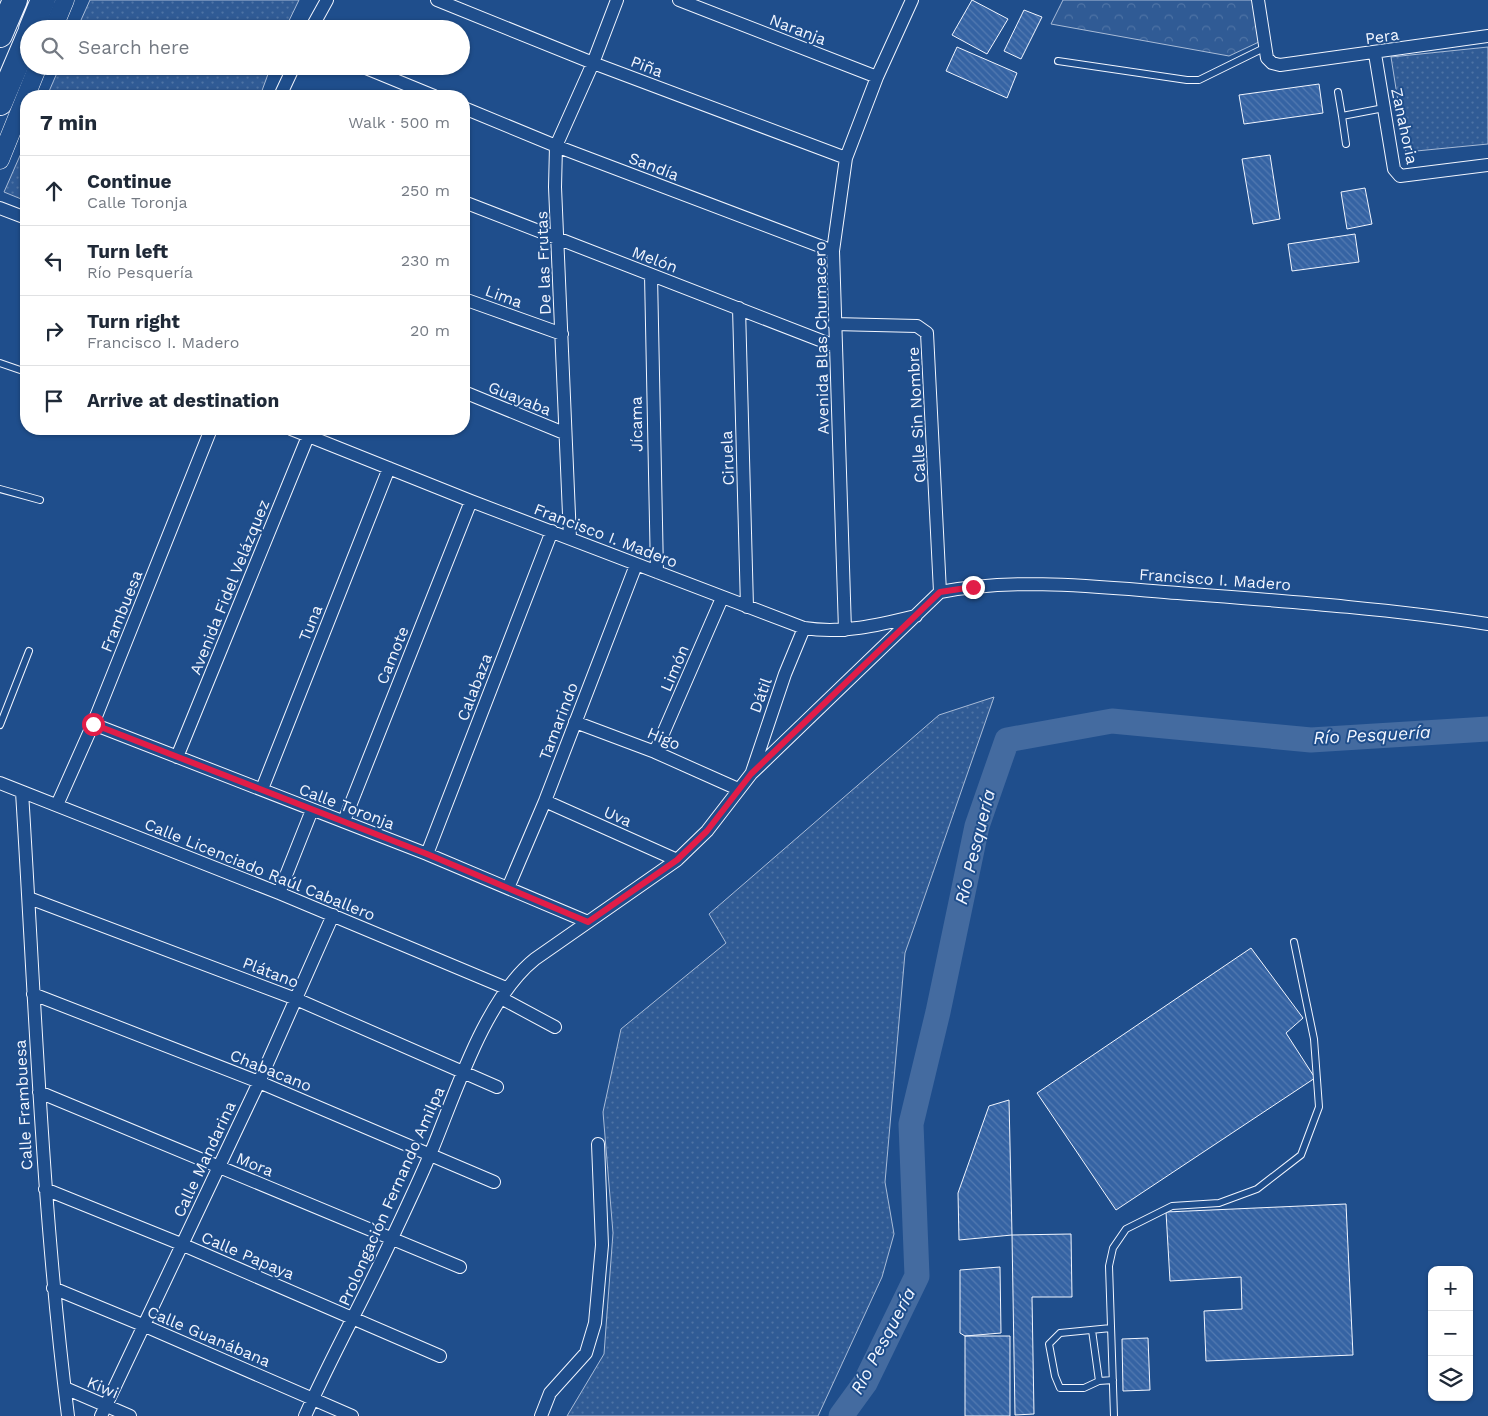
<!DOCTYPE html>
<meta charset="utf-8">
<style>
body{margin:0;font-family:"Work Sans",sans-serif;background:#f2f2f3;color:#1f2937}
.controls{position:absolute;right:15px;bottom:15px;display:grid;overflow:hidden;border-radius:10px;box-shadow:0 1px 4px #0004}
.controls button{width:45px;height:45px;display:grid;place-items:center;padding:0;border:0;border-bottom:1px solid #e0e1e3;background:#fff;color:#1f2937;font:25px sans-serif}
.stop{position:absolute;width:15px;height:15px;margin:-11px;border:4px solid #e11d48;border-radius:50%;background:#fff}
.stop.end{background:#e11d48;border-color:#fff;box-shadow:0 1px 5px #0008}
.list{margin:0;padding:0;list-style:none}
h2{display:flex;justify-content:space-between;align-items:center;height:65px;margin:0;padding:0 20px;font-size:21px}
h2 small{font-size:16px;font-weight:400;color:#747a83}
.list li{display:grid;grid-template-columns:32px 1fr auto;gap:15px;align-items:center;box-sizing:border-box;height:70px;padding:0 20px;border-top:1px solid #e0e1e3}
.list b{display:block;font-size:19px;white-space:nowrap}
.list p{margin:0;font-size:16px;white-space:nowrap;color:#747a83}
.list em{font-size:16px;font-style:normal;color:#747a83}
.icon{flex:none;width:28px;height:28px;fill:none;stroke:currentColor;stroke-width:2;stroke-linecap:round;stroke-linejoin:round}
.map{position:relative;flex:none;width:1488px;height:1416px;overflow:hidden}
.search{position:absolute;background:#fff;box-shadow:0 1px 4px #0004;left:20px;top:20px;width:450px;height:55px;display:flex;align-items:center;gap:12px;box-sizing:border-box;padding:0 18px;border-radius:28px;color:#747a83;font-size:19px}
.panel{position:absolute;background:#fff;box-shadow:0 1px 4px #0004;left:20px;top:90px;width:450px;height:345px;border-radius:20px}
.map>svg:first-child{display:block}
</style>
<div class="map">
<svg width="1488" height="1416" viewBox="0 0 1488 1416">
<defs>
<pattern id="grass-dots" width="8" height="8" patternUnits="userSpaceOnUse" patternTransform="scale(1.25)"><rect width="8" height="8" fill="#305b95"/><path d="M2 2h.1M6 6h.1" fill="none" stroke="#4e73a5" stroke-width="1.8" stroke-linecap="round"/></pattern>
<pattern id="forest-crowns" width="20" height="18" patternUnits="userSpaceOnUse" patternTransform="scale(1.25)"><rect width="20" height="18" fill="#305b95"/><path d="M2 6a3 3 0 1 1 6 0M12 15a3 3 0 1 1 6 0" fill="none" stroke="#4e73a5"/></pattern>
<pattern id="building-back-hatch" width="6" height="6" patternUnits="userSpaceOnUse" patternTransform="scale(1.25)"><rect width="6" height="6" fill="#3563a3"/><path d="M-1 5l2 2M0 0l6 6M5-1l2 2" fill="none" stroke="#537ab1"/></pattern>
</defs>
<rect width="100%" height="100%" fill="#1f4e8c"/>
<path fill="url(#grass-dots)" stroke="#a8bbd7" d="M90,0H299L285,29H77Z
M1488,47V144L1406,152L1391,57Z
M60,66H271L260,96H47Z
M26,142V201L4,192Z
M994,697L905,953L885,1182L894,1234L882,1277L818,1416H567L604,1354L613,1233L603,1112L621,1029L726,943L709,914L939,715Z"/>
<path fill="url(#forest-crowns)" stroke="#a8bbd7" d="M1063,0H1254L1261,41L1229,56L1051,24Z"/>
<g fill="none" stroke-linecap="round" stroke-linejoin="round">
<path stroke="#446ba0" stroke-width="25" d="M841,1416L865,1383L917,1276L911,1124L938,1012L977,826L1007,740L1112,721L1311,740L1488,729"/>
</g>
<path fill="url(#building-back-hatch)" stroke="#f2f6ff" d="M972,0L1008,19L987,54L952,35Z
M1024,10L1042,17L1021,59L1004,51Z
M957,47L1017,73L1007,98L946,71Z
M1319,84L1323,113L1244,124L1239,95Z
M1270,155L1280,219L1253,224L1242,159Z
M1365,188L1372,224L1347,229L1341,192Z
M1355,234L1359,262L1292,271L1288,244Z
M1251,948L1303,1018L1286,1033L1315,1078L1116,1210L1037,1093Z
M1009,1100L1012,1235L959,1240L958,1193L989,1106Z
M1346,1204L1353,1355L1206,1361L1204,1311L1242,1309L1241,1277L1170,1281L1166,1212Z
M1071,1234L1072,1297H1032L1034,1414L1015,1415L1012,1235Z
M1000,1267L1001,1333L965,1336L960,1333V1270Z
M965,1336H1010V1416H965Z
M1148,1338L1150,1390L1123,1391L1122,1339Z"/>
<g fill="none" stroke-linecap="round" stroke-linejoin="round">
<defs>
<path id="lane" d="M1058,61L1187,80H1199L1264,48
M1338,92L1342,116L1384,108
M1342,116L1346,144
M0,363L26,372
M0,489L40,500
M0,725L29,651
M1111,1328L1060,1333L1049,1344L1055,1376L1060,1388H1084L1099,1381L1113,1380
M1092,1330L1099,1381
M1114,1416L1109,1266L1113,1248L1126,1229L1172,1206L1219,1203L1257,1189L1301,1155L1319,1107L1314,1039L1294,942"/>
<path id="street" d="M437,0L593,63L846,158
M679,0L877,77
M1258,0L1267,58L1272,63L1280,65L1488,36
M311,29L327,0
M1375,54L1394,169L1400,176L1488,165
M361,66L434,96
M280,96L294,66
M464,108L556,146L833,251
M464,202L835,346
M0,208L26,218
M651,275L657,572
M464,299L562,334
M739,308L747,607
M834,324L917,326L927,333L940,592
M464,392L564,433
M291,429L471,501L804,628C843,634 879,625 916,616
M570,538L555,187L556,146L593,63L617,0
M940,592C1019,577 1099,587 1178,593C1282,601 1385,608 1488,624
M845,630L833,251L846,158L877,77L912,0
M575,722L655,752L738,789
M93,724L427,854L588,922
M655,752L722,598
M177,757L311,429
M752,772L785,674L804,628
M0,783L279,893L506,988
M262,789L389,468
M22,792C35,1000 42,1209 68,1416
M545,801L677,860
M57,805L93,724L211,429
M344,821L471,501
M427,854L552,531
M508,888L545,801L636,565
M279,893L312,810
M29,898L296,999L497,1087
M33,994L259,1082L494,1182
M501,998L555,1027
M39,1092L460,1267
M45,1189L181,1244L440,1356
M53,1288L145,1326L352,1416
M65,1388L130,1416
M101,1416L259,1082L333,915
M305,1416C332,1355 365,1297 393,1236C406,1208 420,1179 432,1150C456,1092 485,999 535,959L677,860L707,831L751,774L940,592
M541,1416L550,1393L586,1353L595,1323L602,1245L598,1144"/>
<path id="secondary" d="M53,29L65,0
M0,160L38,66"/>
<path id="highway" d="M31,29L43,0
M0,35L15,0
M0,103L29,35"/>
</defs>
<use href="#lane" stroke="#f2f6ff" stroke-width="8"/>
<use href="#street" stroke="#f2f6ff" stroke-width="14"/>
<use href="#secondary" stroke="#f2f6ff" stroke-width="19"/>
<use href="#highway" stroke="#f2f6ff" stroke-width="26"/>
<use href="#lane" stroke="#1f4e8c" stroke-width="6"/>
<use href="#street" stroke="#1f4e8c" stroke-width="12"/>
<use href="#secondary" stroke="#1f4e8c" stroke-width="18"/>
<use href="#highway" stroke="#1f4e8c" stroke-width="24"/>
</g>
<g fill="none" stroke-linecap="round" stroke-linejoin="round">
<path stroke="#e11d48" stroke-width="6" d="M93,724L427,854L588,922L677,860L707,831L751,774L940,592L973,587"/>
</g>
<g text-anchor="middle" stroke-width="4" stroke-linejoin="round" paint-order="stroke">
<g font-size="16" fill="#f2f6ff" stroke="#1f4e8c">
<text transform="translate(798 29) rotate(21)" y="6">Naranja</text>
<text transform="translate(1382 36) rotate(-8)" y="6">Pera</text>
<text transform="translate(647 66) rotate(21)" y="6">Piña</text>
<text transform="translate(1405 126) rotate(78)" y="6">Zanahoria</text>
<text transform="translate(654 166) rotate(21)" y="6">Sandía</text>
<text transform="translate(655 259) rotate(21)" y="6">Melón</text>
<text transform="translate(543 263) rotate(-92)" y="6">De las Frutas</text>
<text transform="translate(504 296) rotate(20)" y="6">Lima</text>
<text transform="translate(821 338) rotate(-91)" y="6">Avenida Blas Chumacero</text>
<text transform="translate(520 398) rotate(22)" y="6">Guayaba</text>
<text transform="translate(916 415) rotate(-93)" y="6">Calle Sin Nombre</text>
<text transform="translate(636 424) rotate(-91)" y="6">Jícama</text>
<text transform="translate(727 458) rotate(-92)" y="6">Ciruela</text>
<text transform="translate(606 535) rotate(21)" y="6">Francisco I. Madero</text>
<text transform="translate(1215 579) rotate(4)" y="6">Francisco I. Madero</text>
<text transform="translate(229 587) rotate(-68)" y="6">Avenida Fidel Velázquez</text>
<text transform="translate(121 611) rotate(-68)" y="6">Frambuesa</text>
<text transform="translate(310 623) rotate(-68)" y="6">Tuna</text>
<text transform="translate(392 655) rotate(-68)" y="6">Camote</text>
<text transform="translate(674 668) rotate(-67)" y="6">Limón</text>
<text transform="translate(474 687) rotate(-69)" y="6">Calabaza</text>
<text transform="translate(760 695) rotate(-70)" y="6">Dátil</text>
<text transform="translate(558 721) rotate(-69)" y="6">Tamarindo</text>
<text transform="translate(664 738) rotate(23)" y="6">Higo</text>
<text transform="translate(347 806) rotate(21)" y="6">Calle Toronja</text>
<text transform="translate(618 816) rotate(24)" y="6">Uva</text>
<text transform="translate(260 869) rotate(22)" y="6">Calle Licenciado Raúl Caballero</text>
<text transform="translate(271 972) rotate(21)" y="6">Plátano</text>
<text transform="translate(271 1070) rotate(22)" y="6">Chabacano</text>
<text transform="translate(23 1105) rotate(-93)" y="6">Calle Frambuesa</text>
<text transform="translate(204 1159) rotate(-65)" y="6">Calle Mandarina</text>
<text transform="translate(255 1164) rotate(22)" y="6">Mora</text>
<text transform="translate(391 1196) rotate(-66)" y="6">Prolongación Fernando Amilpa</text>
<text transform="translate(248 1255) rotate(23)" y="6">Calle Papaya</text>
<text transform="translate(209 1336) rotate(23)" y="6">Calle Guanábana</text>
<text transform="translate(103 1387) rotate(23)" y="6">Kiwi</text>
</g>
<g font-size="18" font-style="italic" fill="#f2f6ff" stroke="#1f4e8c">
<text transform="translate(1372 735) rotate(-3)" y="6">Río Pesquería</text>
<text transform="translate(975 847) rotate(-76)" y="6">Río Pesquería</text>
<text transform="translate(883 1341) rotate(-62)" y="6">Río Pesquería</text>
</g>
</g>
</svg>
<div class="controls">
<button>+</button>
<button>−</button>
<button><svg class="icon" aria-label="layers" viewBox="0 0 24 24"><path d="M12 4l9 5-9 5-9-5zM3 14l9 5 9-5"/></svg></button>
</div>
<div class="stop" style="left:93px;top:724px"></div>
<div class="stop end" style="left:973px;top:587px"></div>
<div class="search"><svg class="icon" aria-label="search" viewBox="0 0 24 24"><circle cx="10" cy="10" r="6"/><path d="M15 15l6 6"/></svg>Search here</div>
<section class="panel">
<h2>7 min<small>Walk · 500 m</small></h2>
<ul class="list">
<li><svg class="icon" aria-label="ahead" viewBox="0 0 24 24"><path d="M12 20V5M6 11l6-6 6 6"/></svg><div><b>Continue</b><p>Calle Toronja</p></div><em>250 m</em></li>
<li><svg class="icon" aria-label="left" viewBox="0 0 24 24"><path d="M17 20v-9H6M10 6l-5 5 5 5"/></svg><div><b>Turn left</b><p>Río Pesquería</p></div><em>230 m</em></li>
<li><svg class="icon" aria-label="right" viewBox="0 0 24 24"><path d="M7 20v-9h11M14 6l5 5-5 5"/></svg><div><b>Turn right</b><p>Francisco I. Madero</p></div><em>20 m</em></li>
<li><svg class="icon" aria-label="arrive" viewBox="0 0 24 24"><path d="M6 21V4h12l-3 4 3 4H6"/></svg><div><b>Arrive at destination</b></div></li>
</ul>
</section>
</div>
